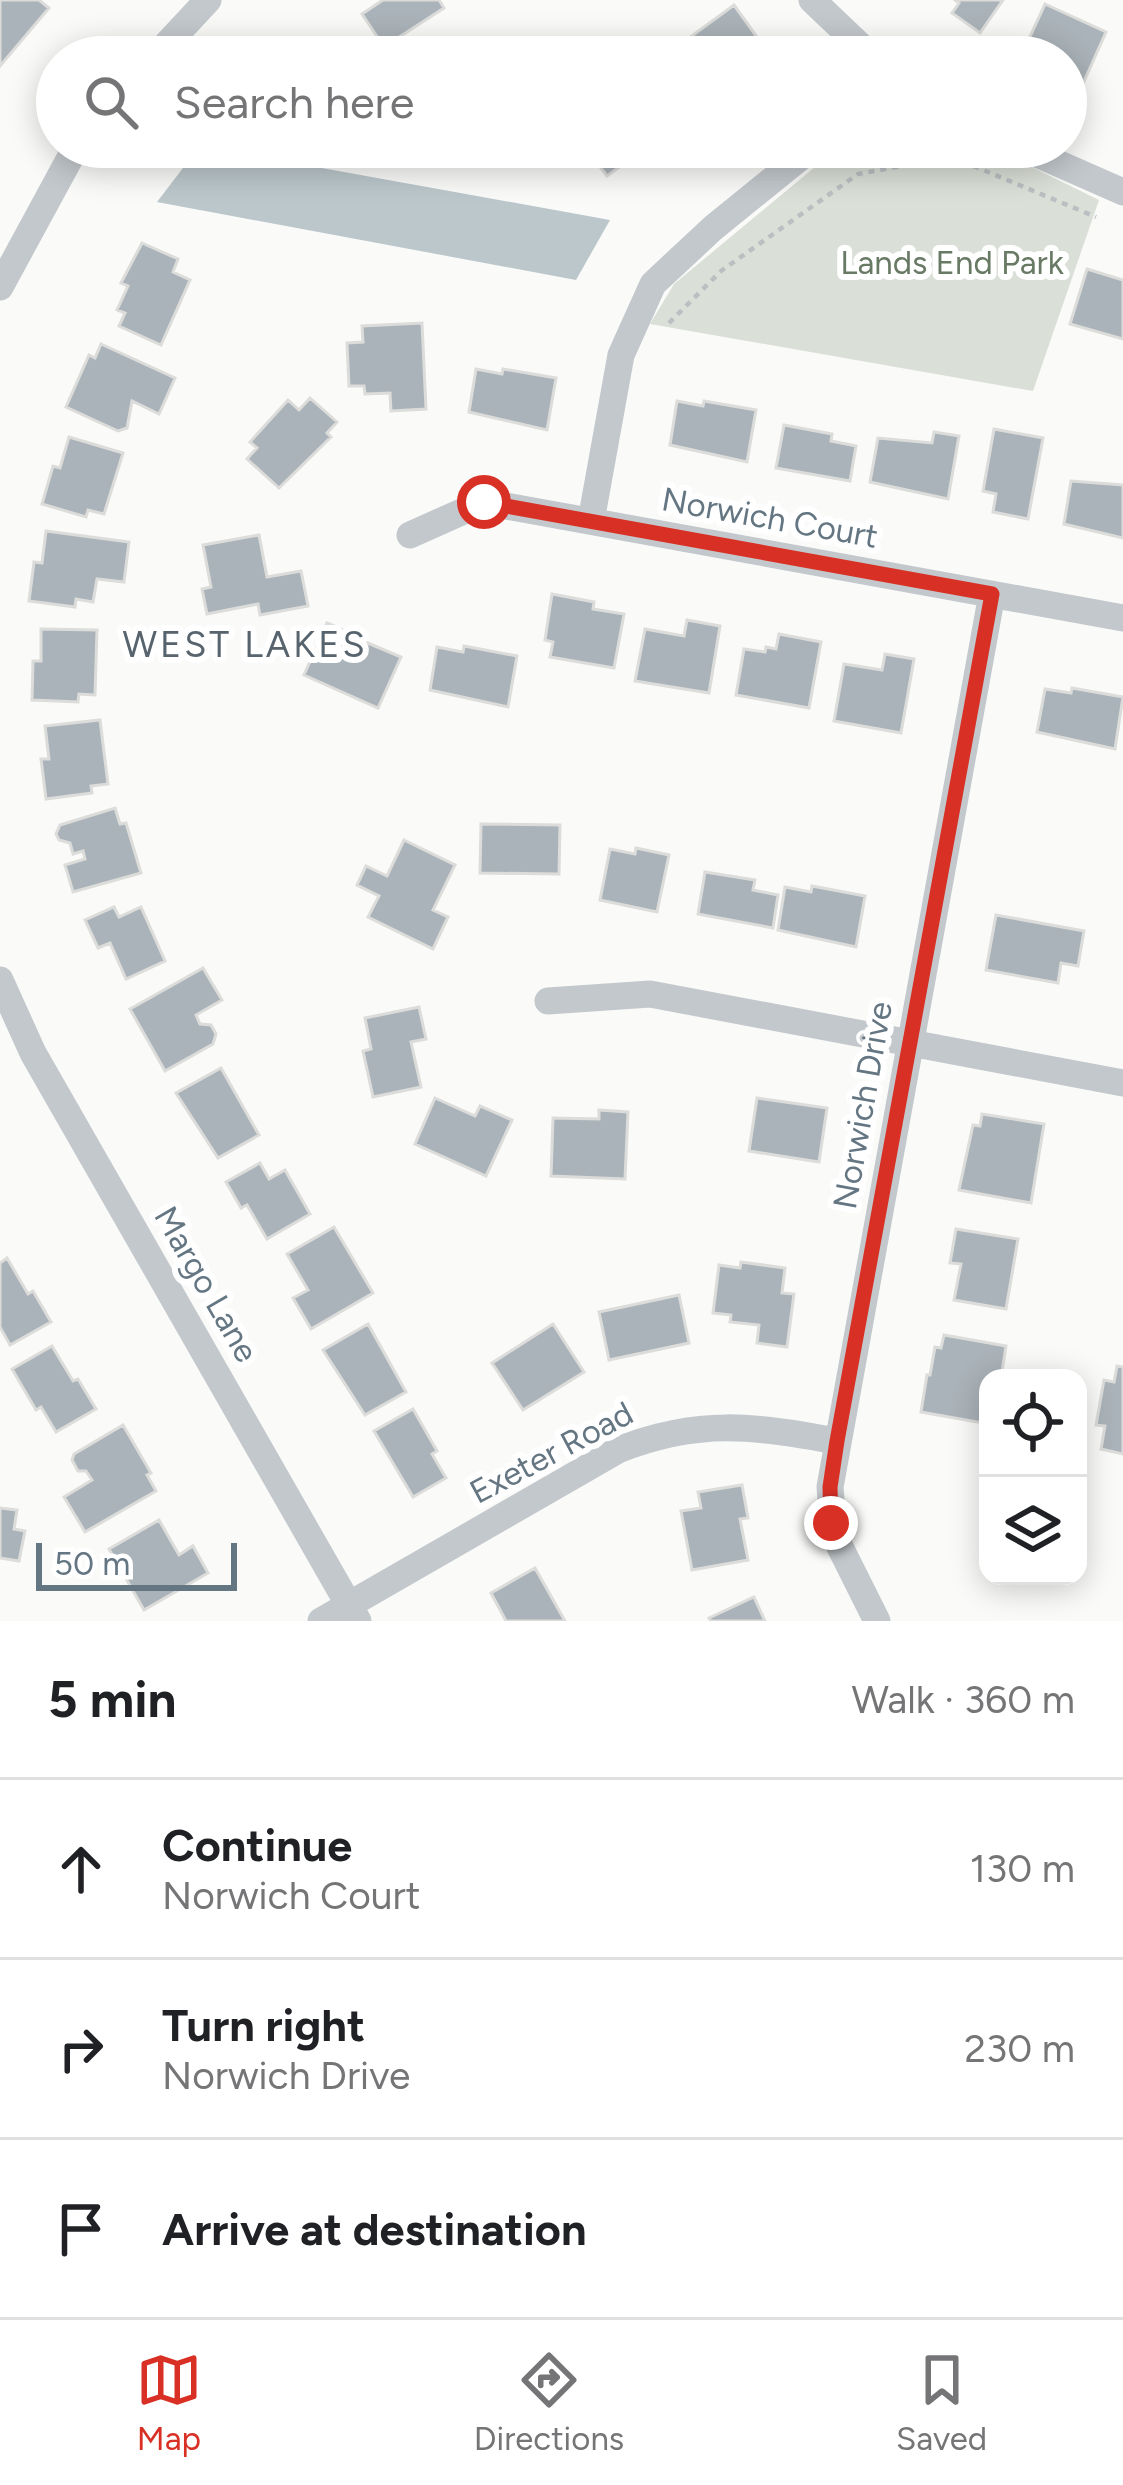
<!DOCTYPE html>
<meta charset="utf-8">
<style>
body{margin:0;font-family:Figtree,sans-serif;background:#f6f6f6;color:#202124}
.controls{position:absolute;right:36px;bottom:36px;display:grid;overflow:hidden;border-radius:24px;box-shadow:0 6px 30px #0003}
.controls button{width:108px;height:108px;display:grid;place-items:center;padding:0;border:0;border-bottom:3px solid #e0e0e0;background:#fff;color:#202124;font:60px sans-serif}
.scale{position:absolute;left:36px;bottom:30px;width:201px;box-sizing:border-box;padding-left:12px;border:6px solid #657683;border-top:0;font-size:33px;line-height:42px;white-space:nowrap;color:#657683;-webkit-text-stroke:9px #fff;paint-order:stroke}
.stop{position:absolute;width:36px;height:36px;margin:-27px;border:9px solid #d93025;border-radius:50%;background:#fff}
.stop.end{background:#d93025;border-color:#fff;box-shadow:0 3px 12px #0008}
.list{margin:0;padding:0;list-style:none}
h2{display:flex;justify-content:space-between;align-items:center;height:156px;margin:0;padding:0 48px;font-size:51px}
h2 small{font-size:39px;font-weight:400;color:#757577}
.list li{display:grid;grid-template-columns:78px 1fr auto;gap:36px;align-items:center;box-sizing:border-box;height:180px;padding:0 48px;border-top:3px solid #e0e0e0}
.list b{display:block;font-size:45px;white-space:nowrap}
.list p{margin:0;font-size:39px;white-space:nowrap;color:#757577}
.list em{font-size:39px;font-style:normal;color:#757577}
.icon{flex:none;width:66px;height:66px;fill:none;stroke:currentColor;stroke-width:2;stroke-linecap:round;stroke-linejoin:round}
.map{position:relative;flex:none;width:1123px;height:1621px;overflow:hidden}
.search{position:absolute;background:#fff;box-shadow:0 6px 30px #0003;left:36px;right:36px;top:36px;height:132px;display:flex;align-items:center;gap:30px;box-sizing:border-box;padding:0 42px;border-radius:66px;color:#757577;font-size:45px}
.sheet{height:696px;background:#fff}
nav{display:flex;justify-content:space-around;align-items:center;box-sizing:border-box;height:168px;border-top:3px solid #e0e0e0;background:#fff;font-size:33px;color:#757577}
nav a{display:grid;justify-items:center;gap:6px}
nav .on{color:#d93025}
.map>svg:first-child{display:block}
</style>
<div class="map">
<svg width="1123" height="1621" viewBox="0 0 1123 1621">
<rect width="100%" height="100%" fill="#fafaf8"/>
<path fill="#dadfd7" d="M839,147H991L1099,200L1033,391L650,324L674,284Z"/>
<path fill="#bbc7cb" d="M199,147H205L610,220L576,280L157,202Z"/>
<path fill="#aab3b9" stroke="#dcdcda" stroke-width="3" d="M0,0H39L49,8L0,66Z
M383,0H439L444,8L384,47L362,14Z
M955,0H1003L980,33L952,13L959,3Z
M1045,4L1106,32L1081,88L1066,81V57H1055L1027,43Z
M734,5L757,37L730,57H686L678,46Z
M585,147H681L656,166L643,150L607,176Z
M142,243L178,259L173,272L190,280L161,345L119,326L125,313L117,310L128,286L121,283Z
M1087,269L1123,280V339L1070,324Z
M422,323L426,409L391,411L390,393L365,394L364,386H349L347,343L363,342L362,326Z
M101,344L175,378L159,414L132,401L127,428L118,431L66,407L89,355L95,358Z
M476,369L502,374L503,369L556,378L547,430L469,412Z
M310,398L337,422L327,433L331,437L279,488L247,459L257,448L250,442L288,400L299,410Z
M677,401L703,406L704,401L756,410L747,462L670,445Z
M784,425L832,434L831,441L856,446L850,481L776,468Z
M994,429L1043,438L1028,519L993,512L996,494L983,491Z
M934,432L959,436L948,499L870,482L878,438L932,443Z
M69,437L123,453L104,514L88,510L86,517L42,504L53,466L60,468Z
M1071,481L1123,485V538L1064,524Z
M46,531L129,542L124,582L97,579L93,602L76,599L75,607L29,601L34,562L42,563Z
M259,535L267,577L301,571L308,606L260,615L258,604L207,614L202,589L211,587L203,545Z
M552,594L594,602L593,609L624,614L614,668L550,657L553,642L545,640Z
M687,620L720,626L709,693L635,681L645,629L684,636Z
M327,623L357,636L354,643L366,648L368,643L401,657L378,708L304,675Z
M41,629L97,630L95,695L79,694L78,702L32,700L33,661H41Z
M779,634L821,642L809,708L736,695L744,649L765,652L766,647L776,649Z
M464,646L517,656L508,707L430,690L437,647L463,652Z
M885,654L914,659L901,733L834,721L844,664L882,670Z
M1072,688L1123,697L1115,749L1037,732L1045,689L1071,693Z
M100,720L108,784L91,786L92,793L46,799L41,759H49L45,726Z
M115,808L120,824L126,823L141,873L73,892L65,865L85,859L83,851L73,854L70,843L59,840L56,834L60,825Z
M481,824L560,825L559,874L480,873Z
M404,840L455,865L433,910L448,917L433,949L368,917L379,896L357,885L366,866L387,876Z
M636,848L669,855L657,912L600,900L610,849L635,854Z
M705,872L755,880L753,890L778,895L773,928L698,914Z
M812,886L865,896L856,947L778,930L785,887L811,892Z
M114,907L119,917L141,907L165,961L126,979L110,943L98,948L85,920Z
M996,915L1084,931L1078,966L1061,963L1058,983L986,970Z
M203,968L222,1000L196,1015L200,1024L211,1025L216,1034L213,1044L165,1071L130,1009Z
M419,1007L426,1039L411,1042L421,1087L373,1097L363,1051L371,1049L365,1018Z
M221,1068L259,1135L218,1158L176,1093Z
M435,1098L475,1116L480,1106L512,1120L486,1176L415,1144Z
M757,1098L827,1108L819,1162L749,1151Z
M599,1110L628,1112L625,1179L551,1176L553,1118L599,1119Z
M982,1114L1044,1124L1031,1203L959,1190L973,1125L980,1126Z
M260,1163L269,1179L285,1170L310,1214L267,1239L247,1205L241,1208L226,1182Z
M334,1227L373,1293L311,1329L293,1298L308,1290L287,1254Z
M956,1229L1018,1239L1006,1309L954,1300L961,1264L950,1263Z
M7,1258L28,1294L33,1291L51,1322L10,1345L0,1327V1263Z
M741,1262L785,1268L782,1293L794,1294L787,1347L757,1343L759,1325L730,1322L731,1315L713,1313L719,1265L740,1268Z
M679,1295L689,1343L609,1360L599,1312Z
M368,1324L406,1392L365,1415L323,1350Z
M553,1324L584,1372L523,1410L492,1363Z
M944,1335L1006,1346L1001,1378H988V1424L921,1412L927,1375H930L935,1347L941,1348Z
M52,1346L73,1381L78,1379L96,1409L56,1432L41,1407L36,1410L12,1369Z
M1117,1366L1123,1367V1454L1101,1449L1105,1426L1096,1425L1104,1380L1114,1382Z
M413,1409L437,1451L432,1454L446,1478L413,1497L374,1431Z
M123,1425L151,1473L147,1475L156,1491L85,1532L64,1497L92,1480L86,1471H78L72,1460L74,1454Z
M742,1485L748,1518L740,1519L748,1560L692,1570L681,1511L701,1508L698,1492Z
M0,1508L17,1510L14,1529L25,1531L19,1561L0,1558Z
M159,1520L179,1555L193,1546L208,1573L144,1610L109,1549Z
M535,1568L565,1621H506L491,1593Z
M754,1597L765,1621H711L709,1618Z"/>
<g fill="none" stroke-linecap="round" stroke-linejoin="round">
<path stroke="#bbbfc2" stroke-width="4.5" stroke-dasharray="6 6" stroke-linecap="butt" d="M669,323L721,271L858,174L952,157L1096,217"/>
<path stroke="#c3c8cc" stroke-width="27" d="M812,0L872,57
M155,57L208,0
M1021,147L1123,192
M0,287L76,147
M591,521L621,355L653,284L713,228L813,147
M410,535L484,502L1123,618
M0,980L33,1053L358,1621
M548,1001L650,994L1123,1083
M321,1621L618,1450C699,1418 754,1426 837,1441
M877,1621L834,1535L830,1487L992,594"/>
</g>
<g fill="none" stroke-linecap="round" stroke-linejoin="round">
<path stroke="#d93025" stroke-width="15" d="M484,502L992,594L837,1441L830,1487L831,1523"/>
</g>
<g text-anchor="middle" stroke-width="12" stroke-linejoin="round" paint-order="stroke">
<g font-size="33" fill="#687a64" stroke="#fff">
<text x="952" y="274">Lands End Park</text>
</g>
<g font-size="33" fill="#657683" stroke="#fff">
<text transform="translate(770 517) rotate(10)" y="12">Norwich Court</text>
<text transform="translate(862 1105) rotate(-80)" y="12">Norwich Drive</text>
<text transform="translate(207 1284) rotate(60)" y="12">Margo Lane</text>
<text transform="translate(551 1452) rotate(-28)" y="12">Exeter Road</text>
</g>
<g font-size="36" letter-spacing="3" fill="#57646e" stroke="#fff">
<text x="245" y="657">WEST LAKES</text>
</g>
</g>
</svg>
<div class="controls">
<button><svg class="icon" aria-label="locate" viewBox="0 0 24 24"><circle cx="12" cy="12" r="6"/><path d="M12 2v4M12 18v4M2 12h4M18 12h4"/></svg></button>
<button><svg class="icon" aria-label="layers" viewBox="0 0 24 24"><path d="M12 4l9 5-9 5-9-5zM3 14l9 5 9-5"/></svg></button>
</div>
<div class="scale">50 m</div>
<div class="stop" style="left:484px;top:502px"></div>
<div class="stop end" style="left:831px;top:1523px"></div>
<div class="search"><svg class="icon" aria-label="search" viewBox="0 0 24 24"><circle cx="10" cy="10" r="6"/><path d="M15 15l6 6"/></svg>Search here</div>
</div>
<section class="sheet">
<h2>5 min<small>Walk · 360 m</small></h2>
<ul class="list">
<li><svg class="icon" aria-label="ahead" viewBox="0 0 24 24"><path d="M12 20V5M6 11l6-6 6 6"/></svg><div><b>Continue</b><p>Norwich Court</p></div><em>130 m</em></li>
<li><svg class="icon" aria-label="right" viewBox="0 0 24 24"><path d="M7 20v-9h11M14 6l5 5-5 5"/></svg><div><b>Turn right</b><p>Norwich Drive</p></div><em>230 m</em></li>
<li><svg class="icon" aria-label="arrive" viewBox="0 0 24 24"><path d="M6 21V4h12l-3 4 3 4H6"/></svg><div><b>Arrive at destination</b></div></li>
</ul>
</section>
<nav>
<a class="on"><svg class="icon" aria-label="map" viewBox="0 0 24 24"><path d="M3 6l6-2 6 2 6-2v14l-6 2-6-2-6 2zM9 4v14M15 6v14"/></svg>Map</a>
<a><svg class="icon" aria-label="directions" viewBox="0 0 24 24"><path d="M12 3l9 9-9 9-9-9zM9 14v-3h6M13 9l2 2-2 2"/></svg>Directions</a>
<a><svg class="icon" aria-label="saved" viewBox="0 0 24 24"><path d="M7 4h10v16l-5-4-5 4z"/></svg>Saved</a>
</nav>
